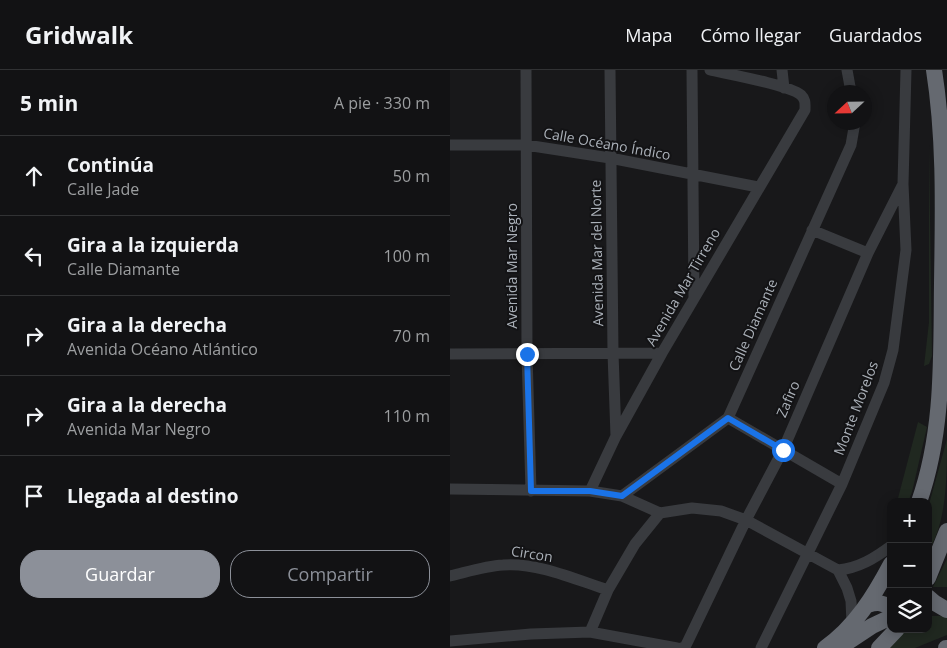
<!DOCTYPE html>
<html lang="es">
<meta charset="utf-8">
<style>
body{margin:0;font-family:"Open Sans",sans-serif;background:#1b1b1d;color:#f1f3f6}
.controls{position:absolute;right:15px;bottom:15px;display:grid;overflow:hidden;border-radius:10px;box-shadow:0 2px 12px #0003}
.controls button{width:45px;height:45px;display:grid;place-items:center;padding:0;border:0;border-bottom:1px solid #313234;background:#121214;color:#f1f3f6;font:25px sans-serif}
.compass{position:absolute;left:377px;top:15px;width:45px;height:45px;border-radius:50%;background:#121214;box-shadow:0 2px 12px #0003;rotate:248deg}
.stop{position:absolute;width:15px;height:15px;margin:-11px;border:4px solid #1a73e8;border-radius:50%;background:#fff}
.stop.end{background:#1a73e8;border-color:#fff;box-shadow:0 1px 5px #0008}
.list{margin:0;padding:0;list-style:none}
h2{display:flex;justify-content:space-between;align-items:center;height:65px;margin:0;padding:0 20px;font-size:21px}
h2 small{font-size:16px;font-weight:400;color:#9c9ea0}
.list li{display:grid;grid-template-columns:32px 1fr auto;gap:15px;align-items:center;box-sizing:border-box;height:80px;padding:0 20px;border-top:1px solid #313234}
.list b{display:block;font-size:19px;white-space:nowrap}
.list p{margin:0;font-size:16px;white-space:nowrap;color:#9c9ea0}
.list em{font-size:16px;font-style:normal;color:#9c9ea0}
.actions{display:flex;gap:10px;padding:15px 20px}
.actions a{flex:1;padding:11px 0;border:1px solid #8c9099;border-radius:20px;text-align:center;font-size:18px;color:#8c9099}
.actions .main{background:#8c9099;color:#fff}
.icon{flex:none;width:28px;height:28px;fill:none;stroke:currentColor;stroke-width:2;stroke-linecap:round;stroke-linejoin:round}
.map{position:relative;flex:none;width:497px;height:578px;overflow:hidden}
header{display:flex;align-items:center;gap:30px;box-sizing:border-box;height:70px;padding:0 25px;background:#121214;border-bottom:1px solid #313234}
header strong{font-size:24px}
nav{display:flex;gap:28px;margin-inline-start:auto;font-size:18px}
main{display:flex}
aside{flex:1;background:#121214}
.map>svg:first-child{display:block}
</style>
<header>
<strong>Gridwalk</strong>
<nav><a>Mapa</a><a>Cómo llegar</a><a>Guardados</a></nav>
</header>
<main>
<aside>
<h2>5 min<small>A pie · 330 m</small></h2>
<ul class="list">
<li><svg class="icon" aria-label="ahead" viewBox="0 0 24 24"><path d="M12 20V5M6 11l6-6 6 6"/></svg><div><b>Continúa</b><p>Calle Jade</p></div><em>50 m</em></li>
<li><svg class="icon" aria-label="left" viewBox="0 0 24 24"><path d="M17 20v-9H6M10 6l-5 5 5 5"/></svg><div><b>Gira a la izquierda</b><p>Calle Diamante</p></div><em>100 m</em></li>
<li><svg class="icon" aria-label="right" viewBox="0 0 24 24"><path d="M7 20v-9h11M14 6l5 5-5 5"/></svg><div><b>Gira a la derecha</b><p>Avenida Océano Atlántico</p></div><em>70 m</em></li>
<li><svg class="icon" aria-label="right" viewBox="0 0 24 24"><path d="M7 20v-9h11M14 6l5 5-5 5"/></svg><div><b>Gira a la derecha</b><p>Avenida Mar Negro</p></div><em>110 m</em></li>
<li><svg class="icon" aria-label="arrive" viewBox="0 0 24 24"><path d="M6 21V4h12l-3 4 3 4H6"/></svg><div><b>Llegada al destino</b></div></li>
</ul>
<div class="actions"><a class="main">Guardar</a><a>Compartir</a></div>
</aside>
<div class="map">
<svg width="497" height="578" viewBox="0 0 497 578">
<rect width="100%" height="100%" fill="#18181a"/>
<path fill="#202820" d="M479,75L482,286L479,294L474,296L479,252Z
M468,352L477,357L462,422L458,432H447Z
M497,369C497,406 497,452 478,482V438Z
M497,489V517H483Z
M478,546H497V565L465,578H439L455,559H478Z"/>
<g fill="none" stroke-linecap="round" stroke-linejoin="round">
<path stroke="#393b3f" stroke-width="11" d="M76,0L77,284L81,421
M160,0L163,283L166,366
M242,0L244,228
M332,0L334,18
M397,0L401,22
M0,75H76L160,88L308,117
M362,160L418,183
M0,284L212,283
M278,348L392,414
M0,419L140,421L172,426L210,443L242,438L271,441L296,450L388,500L397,518L401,531L402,553
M140,421L166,366L212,283L355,40C355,34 356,30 351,25C339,15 278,4 260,0
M172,426L278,348L401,75L405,52
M388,500C409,498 425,488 441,476
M0,506C17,502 35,496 53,495C87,492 127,510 158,520
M140,562L158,520L185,474L210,443
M0,571L81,564L140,562L227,578
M231,578L235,577L238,571L296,450L333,380L418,183L452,116
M311,578L392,414L434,313L443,280L456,180L453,114L456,0"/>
<path stroke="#656970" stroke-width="16" d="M469,432C494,361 491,287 492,213C493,142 495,70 484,0
M478,508L497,461
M418,535C427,532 434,532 441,539
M375,578C405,557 424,526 441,494
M389,578L422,556L441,547
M429,578L447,559
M496,578H497"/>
<path stroke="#656970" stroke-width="16" d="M478,527L485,533L497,540"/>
</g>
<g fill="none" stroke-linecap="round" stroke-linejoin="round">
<path stroke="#1a73e8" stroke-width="6" d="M77,284L81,421H140L172,426L278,348L333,380"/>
</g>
<g text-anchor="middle" stroke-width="4" stroke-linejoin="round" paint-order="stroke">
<g font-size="14" fill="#abb1b9" stroke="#131315">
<text transform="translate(157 74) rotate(10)" y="5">Calle Océano Índico</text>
<text transform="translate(147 183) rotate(-91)" y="5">Avenida Mar del Norte</text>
<text transform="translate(62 196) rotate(-90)" y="5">Avenida Mar Negro</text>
<text transform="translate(233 217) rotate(-60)" y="5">Avenida Mar Tirreno</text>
<text transform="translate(303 255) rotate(-66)" y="5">Calle Diamante</text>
<text transform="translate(338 329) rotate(-67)" y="5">Zafiro</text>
<text transform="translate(406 338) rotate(-69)" y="5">Monte Morelos</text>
<text transform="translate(82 484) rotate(9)" y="5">Circon</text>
</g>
</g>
</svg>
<div class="controls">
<button>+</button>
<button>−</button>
<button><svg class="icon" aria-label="layers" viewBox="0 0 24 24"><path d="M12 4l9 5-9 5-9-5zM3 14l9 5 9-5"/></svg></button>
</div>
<svg class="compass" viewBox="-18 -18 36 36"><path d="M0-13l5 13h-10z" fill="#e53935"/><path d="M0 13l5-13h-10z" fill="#9c9ea0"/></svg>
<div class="stop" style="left:333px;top:380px"></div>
<div class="stop end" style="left:77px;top:284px"></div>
</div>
</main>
